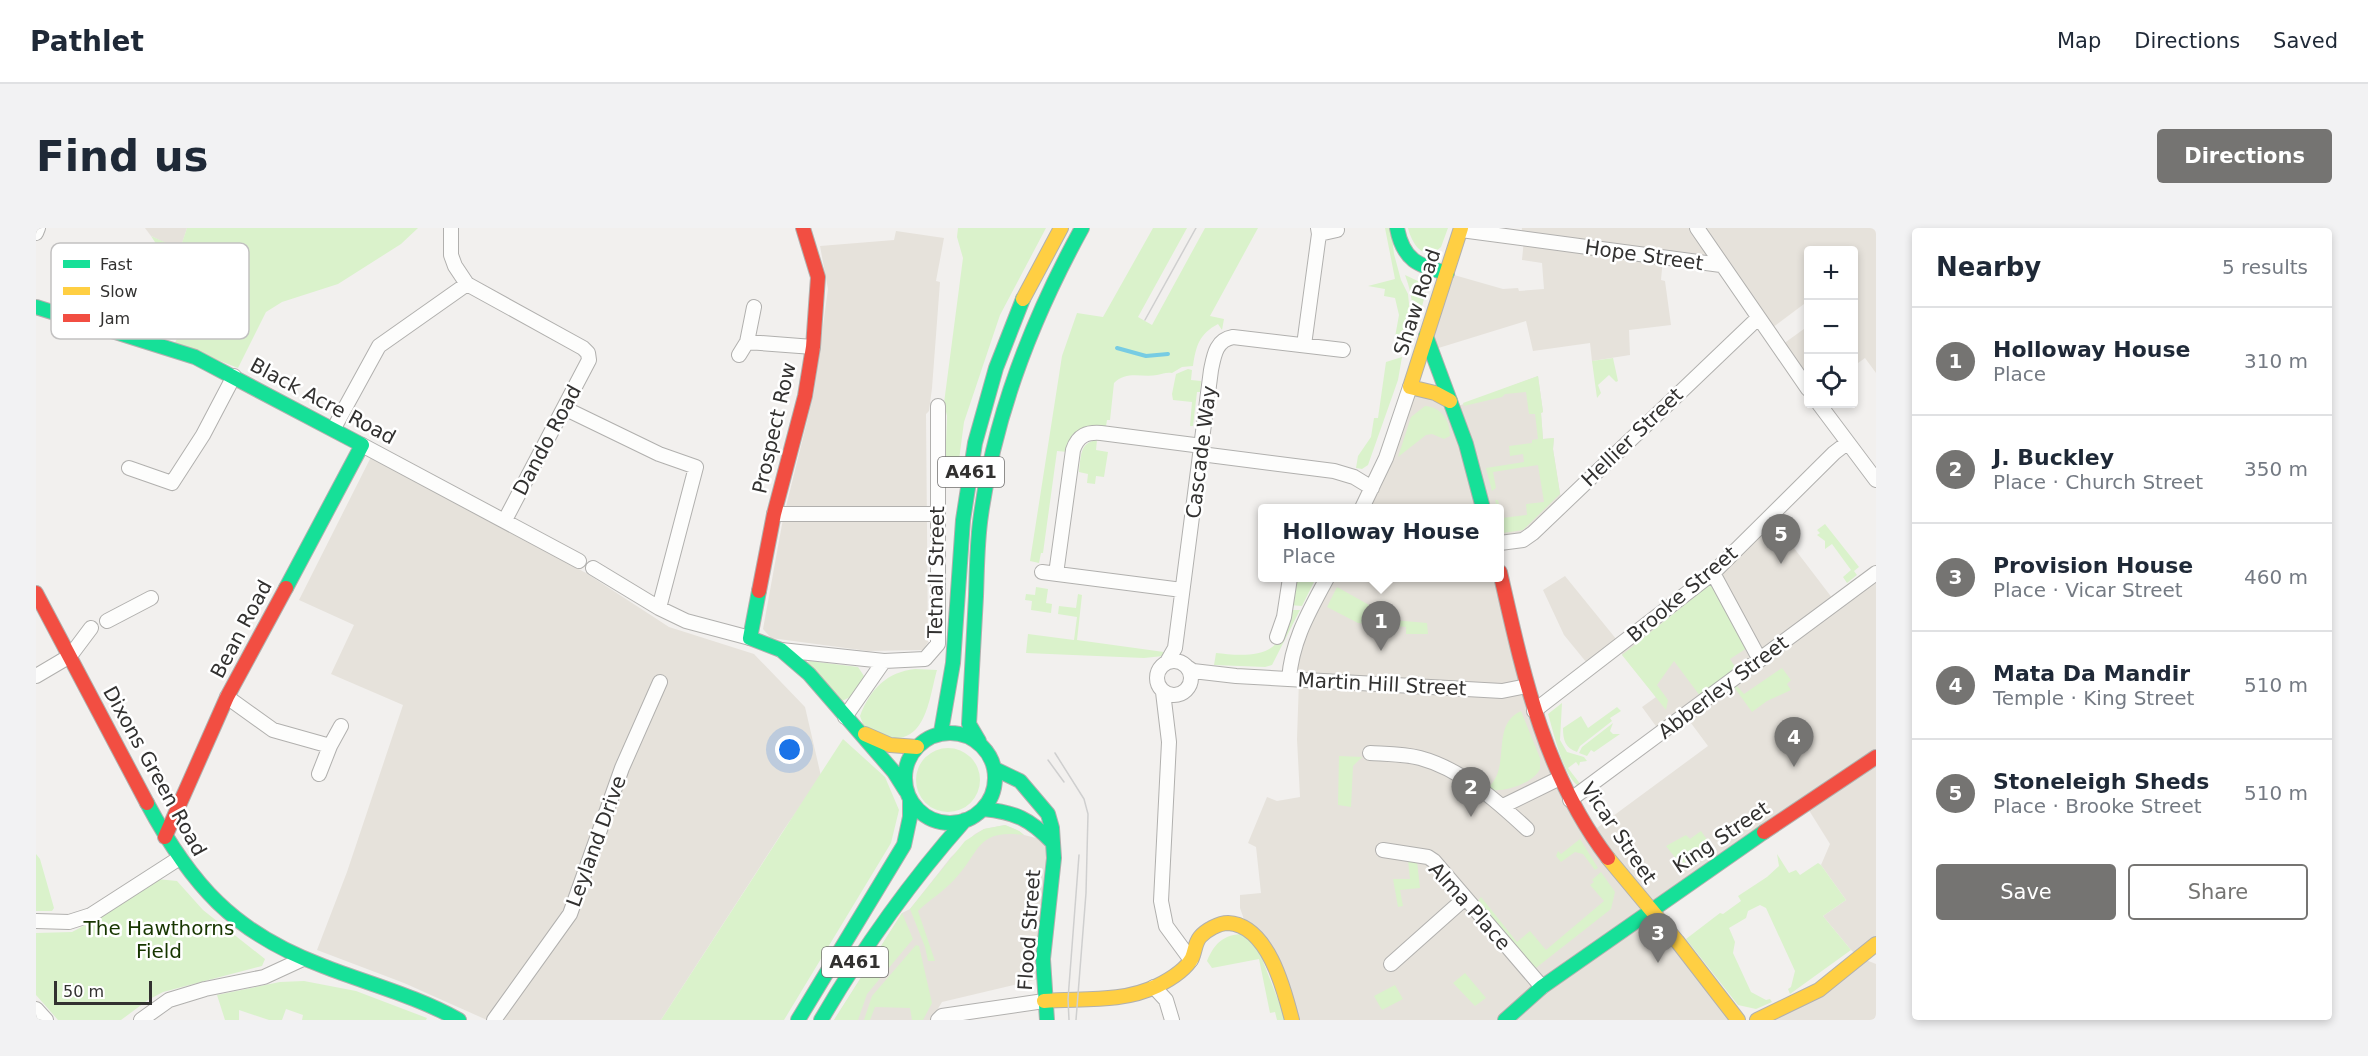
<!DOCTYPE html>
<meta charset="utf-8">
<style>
body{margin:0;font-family:"DejaVu Sans",sans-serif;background:#f2f2f3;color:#1f2937}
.controls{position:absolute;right:18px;top:18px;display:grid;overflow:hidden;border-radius:6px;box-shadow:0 3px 9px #0003}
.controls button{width:54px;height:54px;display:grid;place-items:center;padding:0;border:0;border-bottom:2px solid #e0e1e3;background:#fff;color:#1f2937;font:30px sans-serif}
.scale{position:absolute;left:18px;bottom:15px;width:98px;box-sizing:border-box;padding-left:6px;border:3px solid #323130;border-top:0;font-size:16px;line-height:21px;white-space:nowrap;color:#323130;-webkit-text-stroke:4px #fff;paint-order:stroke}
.you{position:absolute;left:754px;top:522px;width:21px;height:21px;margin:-15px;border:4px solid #fff;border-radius:50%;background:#1a73e8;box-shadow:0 0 0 9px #1a73e833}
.badge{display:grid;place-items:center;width:39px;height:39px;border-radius:50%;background:#757472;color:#fff;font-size:20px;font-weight:700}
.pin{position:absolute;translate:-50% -50px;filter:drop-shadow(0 2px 3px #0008)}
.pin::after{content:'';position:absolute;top:32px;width:21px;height:18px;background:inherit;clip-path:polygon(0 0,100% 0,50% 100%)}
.popup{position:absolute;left:1222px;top:276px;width:246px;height:78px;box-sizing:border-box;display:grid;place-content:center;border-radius:6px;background:#fff;filter:drop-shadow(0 2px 4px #0005);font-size:20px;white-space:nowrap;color:#747a83}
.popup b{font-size:22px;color:#1f2937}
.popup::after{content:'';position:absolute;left:50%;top:100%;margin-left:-12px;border:12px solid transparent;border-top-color:#fff}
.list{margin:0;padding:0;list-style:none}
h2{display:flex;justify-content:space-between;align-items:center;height:78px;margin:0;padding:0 24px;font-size:26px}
h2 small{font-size:20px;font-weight:400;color:#747a83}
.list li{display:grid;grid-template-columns:39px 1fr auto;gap:18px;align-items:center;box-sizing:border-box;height:108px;padding:0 24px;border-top:2px solid #e0e1e3}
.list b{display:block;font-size:22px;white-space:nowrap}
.list p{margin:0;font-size:20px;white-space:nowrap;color:#747a83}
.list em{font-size:20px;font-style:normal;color:#747a83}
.actions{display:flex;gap:12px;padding:18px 24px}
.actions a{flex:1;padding:14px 0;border:2px solid #757472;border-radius:6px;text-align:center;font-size:21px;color:#757472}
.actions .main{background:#757472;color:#fff}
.icon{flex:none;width:33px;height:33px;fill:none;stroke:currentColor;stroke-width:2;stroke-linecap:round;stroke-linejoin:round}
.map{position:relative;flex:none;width:1840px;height:792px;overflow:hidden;border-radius:6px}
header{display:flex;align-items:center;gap:36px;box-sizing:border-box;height:84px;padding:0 30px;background:#fff;border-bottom:2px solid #e0e1e3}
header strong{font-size:28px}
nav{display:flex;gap:33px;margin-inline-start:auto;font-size:21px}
.intro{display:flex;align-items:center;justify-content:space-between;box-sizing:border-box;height:144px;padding:0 36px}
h1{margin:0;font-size:42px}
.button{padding:15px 27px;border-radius:6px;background:#757472;color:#fff;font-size:21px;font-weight:700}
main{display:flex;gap:36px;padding:0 36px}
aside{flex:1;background:#fff;border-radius:6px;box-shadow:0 3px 9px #0003}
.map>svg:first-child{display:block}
</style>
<header>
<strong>Pathlet</strong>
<nav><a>Map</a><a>Directions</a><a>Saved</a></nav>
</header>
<div class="intro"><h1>Find us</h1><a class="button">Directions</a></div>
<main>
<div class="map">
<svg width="1840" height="792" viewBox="0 0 1840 792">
<rect width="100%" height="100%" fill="#f2f0ee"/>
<path fill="#e6e2db" d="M109,0H151L144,22L115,8Z
M1486,0H1840V145L1829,130L1818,138V22H1772V73L1732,103L1685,37L1627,30L1625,52L1629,53L1635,97L1593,102L1594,127L1556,133L1554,115L1497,123L1490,93L1396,122L1411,45L1467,61L1482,60L1483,63L1508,61L1506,35L1486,32L1488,11H1485Z
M860,3L908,10L900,53L904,54L896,160L893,183L890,186L892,414L887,422L832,423L735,410L727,401L747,291L778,165L792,61L784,18L858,12Z
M1772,98V161L1743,119Z
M1502,148L1507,184L1505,185L1507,211L1518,210L1517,221L1526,277L1497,305L1464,315V280H1326L1374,159L1417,180Z
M335,229L550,345L633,399L718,426L769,479L785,548L747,603L625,792H451L368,755L281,722L311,644L367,477L295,446L318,397L263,372Z
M1735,288L1751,304L1748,307L1800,375L1840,345V716L1825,730L1840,736V792H1721L1824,730L1815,722L1787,688L1810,672L1785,637L1794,616L1769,576L1614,682L1702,792H1256L1211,700L1204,680V667L1225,665L1220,619L1212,615L1231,569L1241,573L1264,569L1261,511L1263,452L1253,451L1291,350H1464L1491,458L1554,605L1672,518L1649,487L1625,505L1606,479L1620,469L1581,420L1555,440L1528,407L1507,362L1529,348L1585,417Z
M969,597L983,603L988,607L1016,614L1007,750L906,774L895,792H798L866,685L874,681L915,629L939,606L948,601Z"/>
<path fill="#daf2cb" d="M151,0H382L365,16L302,56L246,74L230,84L202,140L139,115L157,73L115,8L144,21Z
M922,0H1010L964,87L928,194L923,232L913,243L909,242L911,188L908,175L927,30L921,9Z
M1117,0H1151L1102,89L1116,97L1169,0H1222L1174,88L1188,91L1186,102L1182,96C1163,106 1160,118 1157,138L1146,139L1136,145C1130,144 1127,146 1121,147C1106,150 1091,142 1078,155L1074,192H1071L1070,198C1045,197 1044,204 1032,224L1021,223L1007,325H1005L1003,335L994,333L1026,128L1041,85L1067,89Z
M1349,0H1355L1358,26L1365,52L1372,66L1374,86L1369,111L1359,109L1363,87L1359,70L1348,68L1349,61L1332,58L1359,51Z
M1372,0H1412L1405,19C1388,35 1376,16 1372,0Z
M1369,47L1384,54L1390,64L1375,117L1371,120C1375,87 1381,80 1369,47Z
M1366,129L1362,152L1332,237L1326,241L1320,240L1322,228L1335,209L1338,190H1342L1350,134Z
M1577,130L1582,153L1580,154L1573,147L1562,157L1565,165L1561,170L1556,133Z
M1152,141L1156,142L1155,152L1165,153L1164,164H1161L1157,198H1154L1156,174L1137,172L1136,166L1140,146Z
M1502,148L1507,184L1505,185L1507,211L1518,210L1517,221L1524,266L1487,302L1467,305L1464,280H1461L1459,272H1462L1466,290L1491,287L1490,276L1508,274L1502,237L1457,244L1460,260L1456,263L1450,240L1488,234L1487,226L1474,228L1473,218L1496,215V212L1502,211L1499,186H1493L1490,164L1469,166L1466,169L1428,178L1427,175Z
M1389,178C1405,179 1414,192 1414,208L1408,211L1396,206L1390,207L1362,229L1375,189Z
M1061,212L1060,222L1072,224L1068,249L1060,248L1059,256L1051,255L1052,246L1043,244C1045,230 1043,214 1061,212Z
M1789,296L1823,339L1818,343L1821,347L1811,355L1807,349L1815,342L1796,316L1789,321V313L1781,307L1784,305L1781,302Z
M1257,350H1280L1266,378L1253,377Z
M1676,355L1711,420L1694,431L1701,442L1664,468L1638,433L1621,457L1632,472L1630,482L1586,427Z
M1000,359L1012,361L1010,375L1016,376L1015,385L995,382L996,373L989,372L990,366L999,367Z
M1301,359L1342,382L1345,391L1391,395L1392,406H1370V399L1322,395L1291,379Z
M1042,366L1046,367L1041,412L1128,424L1127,428L1108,430L990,425L992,406L1038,412L1041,389L1022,386L1023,378L1040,380Z
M1253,382H1264L1236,437L1229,439L1178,437L1180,425C1198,427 1230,431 1242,413C1248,405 1250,391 1253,382Z
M774,433L822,439L828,448C824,460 817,470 805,473L769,435Z
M1746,440L1755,452L1751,456L1755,462L1731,473L1716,484L1698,459L1700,457L1708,466Z
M879,441L901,442C894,466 891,510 860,510C850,510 837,502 828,499L824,488C834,461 851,444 879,441Z
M1526,475L1524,512L1531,524L1548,529L1551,533L1544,534L1543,538L1540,534L1532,540L1545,557L1543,558C1528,551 1517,502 1512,486Z
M1581,479L1585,483L1574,490L1576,493L1544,518L1541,524C1529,520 1527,512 1527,500L1545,488L1552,500Z
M1485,483L1504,530V541C1497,556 1465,566 1450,561C1477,542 1453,497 1485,483Z
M1577,495L1574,503L1577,506H1584L1558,524L1555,522L1551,528L1543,525L1546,519Z
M807,511L849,549L863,582L855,615L748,792H625Z
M880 552a32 32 0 1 1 64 0a32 32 0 1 1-64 0Z
M1303,528L1326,529L1317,538L1315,579L1302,577Z
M969,597L983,603L988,607C939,601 945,624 918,652C907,664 893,672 882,683L899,733H892L889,719L874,681L929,613L948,601Z
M1665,603L1674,616L1645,637L1630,618L1650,607L1654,611Z
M1544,611L1562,640L1559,642L1547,626L1539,624L1525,634L1520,628L1522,623L1525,626Z
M0,626L4,631L18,680L16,683H0Z
M1741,626L1753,645L1760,642L1764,647L1782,635L1785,637L1810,672L1787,688L1815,722L1754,766L1752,761L1755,759L1759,743L1730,680L1724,677L1712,683L1710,690L1693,700L1699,714L1697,725L1715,764L1730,772L1734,771L1736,774L1720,781L1702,777L1650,711L1684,685L1687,686L1705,673L1702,668L1731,649L1743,638Z
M1372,632L1381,633L1384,660L1364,662L1367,678L1362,679L1357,651H1374Z
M1565,644L1579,664L1575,681L1496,743L1439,676L1445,669L1481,714L1494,703L1510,722L1568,673L1554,657L1558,654L1556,652Z
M121,651L141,653L167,682L229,731L226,738L127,764L112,772L85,792H22L0,767V705L36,704L59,692Z
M866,685L877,711L831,766L822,792H798Z
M1204,706L1221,718L1250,792H1241L1239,784L1234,785L1223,731L1176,740L1171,733C1178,717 1185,708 1204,706Z
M880,717L883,718L896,775L887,792H876L874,780L839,779L834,792H828L836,768Z
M1429,745L1450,770L1439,778L1417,755Z
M268,753L320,763L391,790L390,792H266L267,787L250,781L246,792H233L203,782V792H189L181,767L244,754Z
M1359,757L1367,771L1346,782L1338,768Z"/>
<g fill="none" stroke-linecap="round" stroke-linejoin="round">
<path stroke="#77cce3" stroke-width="4" d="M1081,120L1110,128L1132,126"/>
<defs>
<path id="street" d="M415,0V27L419,38L431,56L547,120L552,125L553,132L469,292
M1282,0L1283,6L1301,2
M1661,0L1772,161
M1425,2L1685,37
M0,5L2,0
M711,114L777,119
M1268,117L1283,6
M703,127L711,114L718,79
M1783,176L1840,252
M528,180L623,226L660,239L623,380
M298,200L343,118L431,56
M326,217L543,333
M1165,226L1298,243L1318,249L1336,260
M93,240L136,255L167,207L198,148
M1326,280L1350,230L1374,159
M738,286H902
M1464,315L1487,312L1497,305L1722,90
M557,340L623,380L650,393L714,410
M1006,344L1146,362
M1677,345L1724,432
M1020,346L1037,222C1042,207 1051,204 1065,205L1166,218
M71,393L115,370
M1241,409L1248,389L1254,350
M745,422L848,433L889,431L902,416V178
M1121 450a17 17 0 1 1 34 0a17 17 0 1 1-34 0Z
M1131,434L1139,420L1175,142C1178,127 1180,112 1197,109L1307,122
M1151,439L1157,443L1200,448L1466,463L1491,458
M0,448L34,428L55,400
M1253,451C1256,412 1273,384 1291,350
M1127,464L1133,514L1125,673L1130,698L1155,732
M191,469L237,502L294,518
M1498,483L1677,345L1798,225L1811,215
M809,489L848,433
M1334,525C1350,526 1368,526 1384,530C1425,541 1461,573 1491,601
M283,546L294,518L305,498
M1534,572L1840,345
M1467,578L1524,550
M1347,622L1392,629L1398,633L1506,759
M0,693L33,694L55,687L142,631
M1355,736L1428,671
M1118,759L1130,772L1136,792
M0,781L10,792
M105,792L133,772L169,761L228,749L267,731
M458,792L534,686L586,540L624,454
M902,792L906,788L1008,773"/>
<path id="fast" d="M1361,0C1367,32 1382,38 1411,45
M0,79L159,129L326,217L250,360
M1390,108L1430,216L1447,280
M723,363L714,410L745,422L773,446L858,544L870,563
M905,504L917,435L927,292L939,215L960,140L987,71
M869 550a45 45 0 1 1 90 0a45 45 0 1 1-90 0Z
M943,513L933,496C935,453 938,411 940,368C941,341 941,313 945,287C959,185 997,89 1046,0
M959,541L984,553L1012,586L1016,600L1018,630L1007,731L1011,792
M111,575C155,657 198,705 287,738C333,756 380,768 423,792
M947,581C979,584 994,591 1016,614
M762,792L868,617L874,589V571
M785,792C827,720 874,654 929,592
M1469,792L1506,759L1728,604"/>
<path id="slow" d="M987,71L1025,0
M1414,173L1399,165L1374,159L1425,0
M829,506L854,517L881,519
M1572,630L1641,713L1702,792
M1008,773C1045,770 1086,775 1121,758C1133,752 1149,743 1156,730C1159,723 1159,715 1164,709C1170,702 1183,695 1192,695C1232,697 1248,761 1256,792
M1721,792L1783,762L1840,716"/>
<path id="jam" d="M1464,344C1487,445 1508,546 1572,630
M723,363L738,286L769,168L777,119L782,49L767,0
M0,365L111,575
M1728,604L1840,529
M129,609L191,469L250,360"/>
</defs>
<use href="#street" stroke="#b1b0ae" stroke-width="16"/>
<use href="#fast" stroke="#b1b0ae" stroke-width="16"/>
<use href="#slow" stroke="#b1b0ae" stroke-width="16"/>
<use href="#jam" stroke="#b1b0ae" stroke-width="16"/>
<use href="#street" stroke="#fdfdfc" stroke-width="14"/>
<use href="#fast" stroke="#16e098" stroke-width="14"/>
<use href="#slow" stroke="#ffcf43" stroke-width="14"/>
<use href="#jam" stroke="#f24e42" stroke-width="14"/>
<path stroke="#cfcfcf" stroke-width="1.5" d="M1109,92L1160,0
M1019,525L1048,571L1052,586L1050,665L1040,792
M1012,532L1028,554
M1033,792L1032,771L1043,627"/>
</g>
<g text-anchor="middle" stroke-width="5" stroke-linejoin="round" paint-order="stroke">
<g fill="#fff" stroke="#706f6e" stroke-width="1.5">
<rect x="902" y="229" width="66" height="30" rx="4.5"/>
<rect x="786" y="719" width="66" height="30" rx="4.5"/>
</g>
<g font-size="18" font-weight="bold" fill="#323130">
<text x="935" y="250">A461</text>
<text x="819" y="740">A461</text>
</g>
<g font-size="20" fill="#323130" stroke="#fff">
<text transform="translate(1608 27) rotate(8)" y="7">Hope Street</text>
<text transform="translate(1381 74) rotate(-72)" y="7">Shaw Road</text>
<text transform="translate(287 173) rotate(28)" y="7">Black Acre Road</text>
<text transform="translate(738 200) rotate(-77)" y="7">Prospect Row</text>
<text transform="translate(1596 209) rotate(-44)" y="7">Hellier Street</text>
<text transform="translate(511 212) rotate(-62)" y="7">Dando Road</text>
<text transform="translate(1165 224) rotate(-83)" y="7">Cascade Way</text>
<text transform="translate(900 344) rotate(-89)" y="7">Tetnall Street</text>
<text transform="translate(1646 366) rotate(-40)" y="7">Brooke Street</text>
<text transform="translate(205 401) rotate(-62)" y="7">Bean Road</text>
<text transform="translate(1346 456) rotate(3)" y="7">Martin Hill Street</text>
<text transform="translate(1687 459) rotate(-37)" y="7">Abberley Street</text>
<text transform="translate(119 543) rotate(61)" y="7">Dixons Green Road</text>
<text transform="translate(1583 605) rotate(56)" y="7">Vicar Street</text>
<text transform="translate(1685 609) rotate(-34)" y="7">King Street</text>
<text transform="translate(560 613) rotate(-70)" y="7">Leyland Drive</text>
<text transform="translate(1434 678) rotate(48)" y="7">Alma Place</text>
<text transform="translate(993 702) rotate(-86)" y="7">Flood Street</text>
</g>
<g font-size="20" fill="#173600" stroke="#fff">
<text x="123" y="707">The Hawthorns<tspan x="123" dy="23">Field</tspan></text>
</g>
</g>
<rect x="15" y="15" width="198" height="96" rx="9" fill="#fff" stroke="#c2c1c1" stroke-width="1.5"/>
<rect x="27" y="32" width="27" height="8" fill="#16e098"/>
<rect x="27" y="59" width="27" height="8" fill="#ffcf43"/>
<rect x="27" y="86" width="27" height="8" fill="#f24e42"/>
<g font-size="16" fill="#323130">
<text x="64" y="42">Fast</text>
<text x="64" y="69">Slow</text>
<text x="64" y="96">Jam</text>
</g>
</svg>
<div class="controls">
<button>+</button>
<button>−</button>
<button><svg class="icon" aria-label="locate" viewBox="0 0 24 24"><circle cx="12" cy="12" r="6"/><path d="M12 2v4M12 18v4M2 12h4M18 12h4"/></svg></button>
</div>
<div class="scale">50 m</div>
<div class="you"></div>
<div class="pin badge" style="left:1345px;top:423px">1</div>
<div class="popup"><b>Holloway House</b>Place</div>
<div class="pin badge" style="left:1435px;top:589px">2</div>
<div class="pin badge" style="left:1622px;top:735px">3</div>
<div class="pin badge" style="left:1758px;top:539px">4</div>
<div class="pin badge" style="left:1745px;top:336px">5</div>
</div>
<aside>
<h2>Nearby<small>5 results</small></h2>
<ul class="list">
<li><span class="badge">1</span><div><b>Holloway House</b><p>Place</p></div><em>310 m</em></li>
<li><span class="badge">2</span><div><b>J. Buckley</b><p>Place · Church Street</p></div><em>350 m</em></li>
<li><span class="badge">3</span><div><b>Provision House</b><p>Place · Vicar Street</p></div><em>460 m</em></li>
<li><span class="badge">4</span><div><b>Mata Da Mandir</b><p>Temple · King Street</p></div><em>510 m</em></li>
<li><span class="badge">5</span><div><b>Stoneleigh Sheds</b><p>Place · Brooke Street</p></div><em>510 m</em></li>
</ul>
<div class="actions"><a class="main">Save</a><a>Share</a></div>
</aside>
</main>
